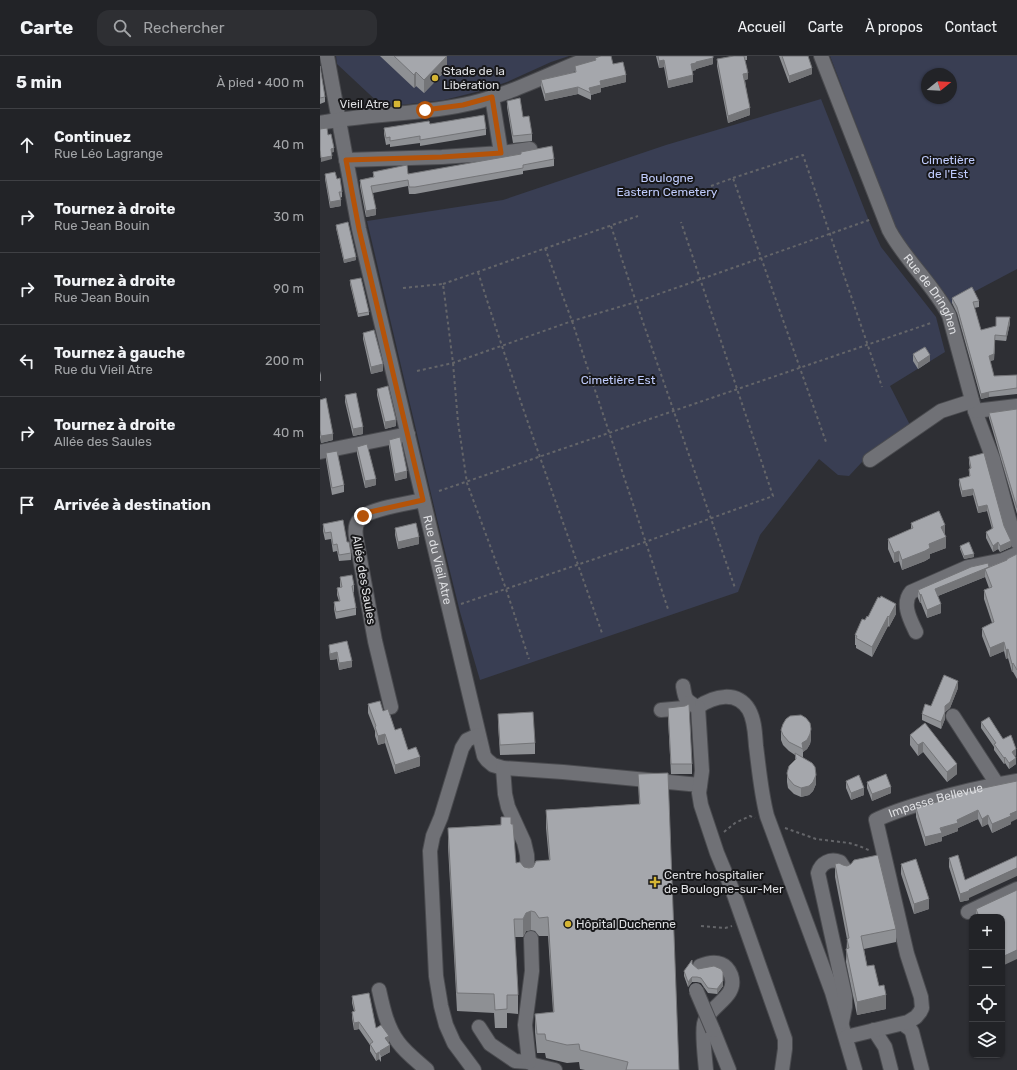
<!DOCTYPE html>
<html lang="fr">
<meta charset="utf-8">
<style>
body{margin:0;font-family:Rubik,sans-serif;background:#2e2f33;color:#f1f3f6}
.controls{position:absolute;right:12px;bottom:12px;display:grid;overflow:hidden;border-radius:8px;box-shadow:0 1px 3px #0004}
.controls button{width:36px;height:36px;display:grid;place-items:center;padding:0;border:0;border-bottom:1px solid #3f4044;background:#222327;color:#f1f3f6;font:20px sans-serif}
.compass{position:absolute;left:601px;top:12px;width:36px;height:36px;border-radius:50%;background:#222327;box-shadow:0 1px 3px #0004;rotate:72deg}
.stop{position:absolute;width:12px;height:12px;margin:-9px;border:3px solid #b45309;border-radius:50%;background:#fff}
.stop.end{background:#b45309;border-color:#fff;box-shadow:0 1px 4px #0008}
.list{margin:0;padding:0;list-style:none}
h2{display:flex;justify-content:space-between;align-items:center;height:52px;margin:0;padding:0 16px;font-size:17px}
h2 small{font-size:13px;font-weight:400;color:#a2a4a7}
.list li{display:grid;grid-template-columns:26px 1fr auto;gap:12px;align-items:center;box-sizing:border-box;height:72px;padding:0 16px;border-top:1px solid #3f4044}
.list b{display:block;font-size:15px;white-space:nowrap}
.list p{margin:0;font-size:13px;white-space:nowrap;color:#a2a4a7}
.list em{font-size:13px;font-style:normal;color:#a2a4a7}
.icon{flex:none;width:22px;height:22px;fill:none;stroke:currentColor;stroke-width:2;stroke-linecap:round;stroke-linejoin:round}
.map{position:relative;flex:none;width:697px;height:1014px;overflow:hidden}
header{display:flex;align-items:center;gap:24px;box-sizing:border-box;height:56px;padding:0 20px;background:#222327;border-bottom:1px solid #3f4044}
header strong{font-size:19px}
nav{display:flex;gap:22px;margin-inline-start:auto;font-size:14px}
.search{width:280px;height:36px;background:#2e2f33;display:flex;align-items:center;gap:10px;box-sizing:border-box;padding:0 14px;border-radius:12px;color:#a2a4a7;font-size:15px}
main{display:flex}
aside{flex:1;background:#222327}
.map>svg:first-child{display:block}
</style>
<header>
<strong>Carte</strong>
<div class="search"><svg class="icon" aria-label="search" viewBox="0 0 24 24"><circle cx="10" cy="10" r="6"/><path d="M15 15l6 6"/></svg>Rechercher</div>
<nav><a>Accueil</a><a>Carte</a><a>À propos</a><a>Contact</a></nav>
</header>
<main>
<aside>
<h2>5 min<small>À pied · 400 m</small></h2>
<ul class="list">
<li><svg class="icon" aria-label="ahead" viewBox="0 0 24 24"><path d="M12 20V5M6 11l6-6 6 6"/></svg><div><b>Continuez</b><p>Rue Léo Lagrange</p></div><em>40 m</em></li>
<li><svg class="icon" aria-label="right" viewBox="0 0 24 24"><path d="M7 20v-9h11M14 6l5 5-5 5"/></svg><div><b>Tournez à droite</b><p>Rue Jean Bouin</p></div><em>30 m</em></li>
<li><svg class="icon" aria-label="right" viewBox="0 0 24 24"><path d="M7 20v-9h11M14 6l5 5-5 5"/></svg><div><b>Tournez à droite</b><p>Rue Jean Bouin</p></div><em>90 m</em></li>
<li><svg class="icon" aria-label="left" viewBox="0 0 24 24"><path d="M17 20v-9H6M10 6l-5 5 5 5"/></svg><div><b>Tournez à gauche</b><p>Rue du Vieil Atre</p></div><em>200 m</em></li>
<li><svg class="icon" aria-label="right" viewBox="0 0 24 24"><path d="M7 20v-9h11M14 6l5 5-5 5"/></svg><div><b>Tournez à droite</b><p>Allée des Saules</p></div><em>40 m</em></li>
<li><svg class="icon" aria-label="arrive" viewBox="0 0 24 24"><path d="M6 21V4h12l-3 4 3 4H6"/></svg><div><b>Arrivée à destination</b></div></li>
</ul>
</aside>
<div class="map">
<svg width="697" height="1014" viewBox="0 0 697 1014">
<rect width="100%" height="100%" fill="#2e2f34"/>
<path fill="#393e53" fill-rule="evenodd" d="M16,0H249L231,6L187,26L160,35L124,44L63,51L17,8Z
M510,0H697V213L631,248L578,178ZM607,18H631V42H607Z
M501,43L549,165L561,191L616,261L625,296L570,330L590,369L554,393L529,420L518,419L499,403L440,479L418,536L160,624L140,556L117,463L47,165L183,144L346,89Z"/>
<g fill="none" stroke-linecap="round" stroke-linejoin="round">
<defs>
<g id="minor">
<path id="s1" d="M7,0L39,173L164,700L167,704L173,709L183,712L243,716L380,729"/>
<path id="s2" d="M501,0L569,174C585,204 613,228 629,259L655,355L673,403L692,474L697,486"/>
<path d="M0,67C50,57 102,59 152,47C194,37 234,15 275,0"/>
<path d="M181,97L210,93"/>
<path d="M26,104L122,101L181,97L172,41"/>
<path d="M655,355L697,350"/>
<path d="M0,396L88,378"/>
<path d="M550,404L621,355L652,345"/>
<path d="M596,576C591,565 581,548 591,536L648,511L683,504L697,498"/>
<path d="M363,630C365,643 365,644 377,651"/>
<path d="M71,651L55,585L36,481C35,475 35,468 40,463C48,453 89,447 103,444"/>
<path d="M378,651C394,640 417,634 429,654C435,665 435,679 436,690C439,713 441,737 447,760L512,936L535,1014"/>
<path d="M378,651L382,715L379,737L381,749L397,797L412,833L465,983V993L462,1014"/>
<path d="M341,654L364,652L369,647"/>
<path d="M633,660L677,728"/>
<path d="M183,712L185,738L188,751L204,786L207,799L208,822"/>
<path d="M648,856L697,833"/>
<path d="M380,910C387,907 394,905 401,908C406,910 409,914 411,919C419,942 388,949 384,968C382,979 385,1002 386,1014"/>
<path d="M59,934C63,952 67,971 78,986C86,997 97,1005 107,1014"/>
<path d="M522,966L525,951V940L498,817C501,807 510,802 520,806L526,815"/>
<path d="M583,968L590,973L592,976L602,1014"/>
<path d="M159,971L170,988L195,1005L209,1006L214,1009L235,1014"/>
<path d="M393,974L409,1014"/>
<path d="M554,974L565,991L571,1014"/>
<path id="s3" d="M526,981L588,966L596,961L600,956L602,952L601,941L587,898L556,764C572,756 589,751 606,746C636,737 666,730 697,725"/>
<path d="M209,1006L205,969L212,915L211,882"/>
<path d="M154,1014L134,987L126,969L121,950L116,920L110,795L113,780L121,761L142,692L147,684L158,679"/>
</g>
</defs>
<use href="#minor" stroke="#4a4b4f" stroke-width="16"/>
<path stroke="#646569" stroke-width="2" stroke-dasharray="3 3" stroke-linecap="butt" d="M413,122L483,99L562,331
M391,130L413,122L506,386
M291,170L316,246L415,532
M225,192L252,265L348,553
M158,216C196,337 240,457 282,577
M123,228L318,160
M83,232L123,228L133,307L138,366L147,427L186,533L209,603
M97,315L133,307L252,265L316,246L552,163
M119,435L611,267
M141,548L325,486L453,440L361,166
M465,772L496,783L529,787L539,790L551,795
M404,776L415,767L430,760L435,762
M381,870L405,872L412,870"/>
<use href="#minor" stroke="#707176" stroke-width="14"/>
<defs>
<path id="minor-bridge" d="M376,934L393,974"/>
</defs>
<use href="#minor-bridge" stroke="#4a4b4f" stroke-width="16" stroke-linecap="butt"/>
<use href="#minor-bridge" stroke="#707176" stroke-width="14"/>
</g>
<path fill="#8e9094" d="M60,0H127V13L104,37L96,30L94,32Z
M336,0H393V8L376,13V14L372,15L373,26L348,32L344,11L339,12Z
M413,0H427V4H425L428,23L425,24L430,59L408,67L397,10V3Z
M459,0H488L492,18L469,27Z
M275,2L293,8L306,26L281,32V36L271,39V44L258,38L225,45L221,31V24L255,16V10L275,5Z
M0,10L5,41V46L0,48Z
M187,45L212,78V85L193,87L187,51Z
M110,68L166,73V79L100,90V87L70,91V88L66,89L64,78V72Z
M234,103V110L203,115V118L95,138H89L88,130L53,137L56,159L46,161L40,130V124L53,121V116L88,118Z
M5,118L22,136V141L20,142L21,150L10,152L5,123Z
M16,169L36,204L24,207L16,172Z
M30,224L49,256V259L38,261L30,228Z
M632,242L659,245V251L654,252L661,274L690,267L686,285L675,284L674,304L670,305L674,320L697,319V338L669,341L661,343L637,257L632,247Z
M43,277L63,315L51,318L43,283Z
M593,298L610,305L598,313L593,305Z
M0,315L1,319V325H0Z
M57,333L76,370L65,373L57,339Z
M25,339L43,378L33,380L25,346Z
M0,344L13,384L1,387L0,381Z
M697,353V458L669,362V357Z
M69,384L87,422L75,425L69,391Z
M37,391L56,429L45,432L37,398Z
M6,397L24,429V436L12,439L6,404Z
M649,401L684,470L691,491L680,496L678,493L673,496L666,482V476L672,473L667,455L658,457L653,439L642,441L639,429V423L649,421V413H650L649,407Z
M591,467L625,480L626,492L610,498V502L605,505L582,514L579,505L574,507L568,493V483L591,473Z
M3,468L27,486L31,497V504L19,505L17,495L13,496L11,483L5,484L3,475Z
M75,472L99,488L78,493L75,479Z
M640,490L654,501L644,503L640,493Z
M697,498V623L693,616H692L688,602L686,603L684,595L670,601L662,580V572L672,567L664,543V534L669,532L665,521L618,540L621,557L607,562L601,547H600L598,542V534L669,511L687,504V503Z
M20,521L34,529V536H33L36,552V559L16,563L14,553V546L19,545L17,539V532L20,531Z
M576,558L569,571L568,570L552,601L536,592V589H535V579L548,561Z
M9,589L32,611L19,614L17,603L10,604L9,595Z
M638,632L630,652L625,656V663L621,673L602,664V658Z
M48,648L63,655L75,674L100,710L75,718L65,687L58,689L55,680V675L48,657Z
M348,652L372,708V718H351L348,662Z
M178,658L215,687V698L180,699L178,668Z
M661,666L683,683L696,699L695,700L696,708L689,713L685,707L684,708L674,694V691L661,672Z
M605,667L637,718L627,726L603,696L598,700L590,689V679Z
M461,674L491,683L490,688L487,693L483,696V702L496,728L493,735L489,739L481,741L474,738L468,732L467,726V717L475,704V699L469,695L463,689L461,684Z
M318,718L359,1014H265L260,1013L259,1006L247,1007L226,1002L225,997H217L215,976V958L233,956L228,880H219L215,875L211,874L206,875L203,881H195L198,936V958L187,957V972H175L174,957L137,955L128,791V772L191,768L196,807L204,811L209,812L229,804L226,772V754L319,748Z
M526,725L544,739L531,744L526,732Z
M547,726L571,737L552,745L547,732Z
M630,739L691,766V768L672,777L668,768L662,771L658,763L638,772V775L622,781V785L605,790L596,761V752L630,742Z
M629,802L645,824L649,844L640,846L629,811Z
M515,808L576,873V886L544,893L547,910L559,930L566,953L537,959L526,906L527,883L515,821Z
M581,808L609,853L594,858L581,818Z
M656,853L682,861H656Z
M372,908L378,913L403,916V930L397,938L388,937L381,927L377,926H372L368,931L364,920V915Z
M32,940L56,972L68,987L70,996L61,1001V1006L59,1003L56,1005L50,995V989L39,973L34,974L32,962V956L34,955L32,947Z"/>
<path fill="#747578" d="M127,0V13L104,37V24Z
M393,2V8L376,13V14L371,15V8L376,6Z
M344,4V11L339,12V5Z
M492,12V18L469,27V20Z
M96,16V30L94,32V19Z
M428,17V23L423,25V18Z
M306,19V26L281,32V36L271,39L269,32L280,25Z
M373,19V26L348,32V25Z
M258,31V38L225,45V38Z
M430,52V59L408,67V60Z
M14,92V96L11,97V93Z
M12,100V103L1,106V102Z
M21,144V150L10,152V146Z
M56,153V159L46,161V155Z
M36,201V204L24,207V204Z
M690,261V267L686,285V280Z
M675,279L674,304L669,305V300Z
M610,299V305L598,313V307Z
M63,308V315L51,318V311Z
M669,336V341L661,343V338Z
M76,364V370L65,373V366Z
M43,371V378L33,380V373Z
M13,378V384L1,387V380Z
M87,415V422L75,425V418Z
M56,423V429L45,432V425Z
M653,433V439L642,441V435Z
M667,449V455L658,457V451Z
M625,469V480L621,471Z
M99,481V488L78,493V486Z
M626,481V492L610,498V502L605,505L582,514V504L609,488Z
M691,485V491L680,496V490Z
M678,486V493L673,496V490Z
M579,495V505L574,507V497Z
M654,498V501L644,503V500Z
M669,511V519L665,513V521L615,541V533Z
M601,538V547H600V539Z
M576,548V558L569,571V561Z
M621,548V557L607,562V554Z
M568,560V570L552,601V591Z
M684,586V595L670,601V592Z
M688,593V602L686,603V594Z
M17,596V603L10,604V598Z
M32,605V611L19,614V607Z
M693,607V616H692V608Z
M638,625V632L630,652L625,656V663L621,673V666L625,650Z
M491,673V683L490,688L487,693L483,696L482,687Z
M65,678V687L58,689V680Z
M603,686V696L598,700V689Z
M696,693V699L692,702V696Z
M100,701V710L75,718V709Z
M685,701V707L684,708V702Z
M696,702V708L689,713V707Z
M637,708V718L627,726V716Z
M496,719V728L493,735L489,739L481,741V732Z
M571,731V737L552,745V738Z
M544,732V739L531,744V737Z
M658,754V763L638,772V775L622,781V785L605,790V781L637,764Z
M697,755V763L691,766V768L672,777V768L690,758Z
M668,759V768L662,771V763Z
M697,812V820L649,842V844L640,846V838Z
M609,843V853L594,858V848Z
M211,855V874L206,875L203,881V863L206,857Z
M697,894V903L682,910V901Z
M372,921V926L368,931V926Z
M403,925V930L397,938V933Z
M566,939V953L537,959V946Z
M39,966V973L34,974V967Z
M69,980V987L65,982Z
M70,989V996L61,1001L60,995Z
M59,996V1003L56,1005V998Z"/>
<path fill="#a5a7ac" stroke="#747578" d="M74,0H127L104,24L96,16L94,19Z
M281,0H291L293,8L303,6L306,19L280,25L281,29L269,32L271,37L258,31L225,38L221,24L256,16L255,10L276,4L275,2Z
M338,0H393V2L376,6V7L371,8L373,19L348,25L344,4L339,5Z
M414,0H424L428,17L423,18L430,52L408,60L397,3Z
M462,0H488L492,12L469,20Z
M0,10L5,41L0,42Z
M200,42L203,61L209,60L212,78L193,80L187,45Z
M164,59L166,73L100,84V80L70,85V81L66,82L64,72L109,65L110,68Z
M7,72L8,79L11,78L14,92L11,93L12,100L1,102L0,94V73Z
M232,90L234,103L203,109V112L95,131H89L88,124L51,130L56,153L46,155L40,124L54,121L53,116L87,109L88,118L201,98V96Z
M15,116L17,123L20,122L22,136H19L21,144L10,146L5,118Z
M28,166L36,201L24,204L16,169Z
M41,222L49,256L38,258L30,224Z
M652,231L659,245L653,246L661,274L676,270V261H690L686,280L675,279L674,298L669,300L674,320L697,319V332L669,336L661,338L637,251L632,242Z
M54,274L63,308L51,311L43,277Z
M605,291L610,299L598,307L593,298Z
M68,330L76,364L65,366L57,333Z
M36,337L43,371L33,373L25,339Z
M6,342L13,378L1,380L0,374V344Z
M697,353V452L669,357Z
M80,381L87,415L75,418L69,384Z
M47,388L56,423L45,425L37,391Z
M17,395L24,429L12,432L6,397Z
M664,397L684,470L691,485L680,490L678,486L673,490L666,476L673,472L667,449L658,451L653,433L642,435L639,423L650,420L649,413L651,412L649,401Z
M619,455L625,469L621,471L626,481L609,488L610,492L605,495L582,504L579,495L574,497L568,483L593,472L591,467Z
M23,464L27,486H29L31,497L19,499L17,488L13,489L11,476L5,477L3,468Z
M96,467L99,481L78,486L75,472Z
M649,486L654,498L644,500L640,490Z
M697,498V614L693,607L692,608L688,593L686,594L684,586L670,592L662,572L674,566L664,534L672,531L665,513L687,504V503Z
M668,507L669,511L615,533L621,548L607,554L601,538L600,539L598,534L651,511Z
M32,519L34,529L32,530L36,552L16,556L14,546L20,545L17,532L22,531L20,521Z
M561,540L576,548L569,561L568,560L552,591L536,582L537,580L535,579L542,563L545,564L547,560L548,561L558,541L560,542Z
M27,585L32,605L19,607L17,596L10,598L9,589Z
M624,619L638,625L630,646L625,650V656L621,666L602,658L605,648L611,650Z
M60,645L63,655L68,653L75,674L81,672L88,694L96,691L100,701L75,709L65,678L58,680L55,671L56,670L48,648Z
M369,648L372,708H351L348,652L365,650Z
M213,656L215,687L180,689L178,658Z
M481,659L486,662L490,667L491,673L490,678L487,684L482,687L483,693L469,686L463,679L461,674L463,668L466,663L470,660Z
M669,661L683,683L691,679L696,693L692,696L696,702L689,707L685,701L684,702L674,688L676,687L661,666Z
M605,667L637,708L627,716L603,686L598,689L590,679Z
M475,697L492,707L495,711L496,719L493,726L489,730L481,732L474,729L468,722L467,717L469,710L476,703Z
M348,717L359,1014H306L308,1006L260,994L259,988L247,989L226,984L225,978H217L215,958L234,956L228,861L219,862L215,856L211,855L206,857L203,863H194L198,936V939H187V953L175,954L174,938L137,937L128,772L181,769V761H191V768H193L196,807L200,806L204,811L209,812L213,811L216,805L230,804L226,754L320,748L318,718Z
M566,718L571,731L552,738L547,726Z
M539,719L544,732L531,737L526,725Z
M697,725V755L690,758L691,760L672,768L668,759L662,763L658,754L637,764L638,767L620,772L622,777L605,781L596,752L631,742L630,739Z
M558,799L576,873L541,880L547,910L554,909L559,930L564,929L566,939L537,946L526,893L529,892L527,883L529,882L515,808L519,807L523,809L527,810L531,808L534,804Z
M638,799L645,824L697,800V812L649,834V835L640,838L629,802Z
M596,803L609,843L594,848L581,808Z
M697,834V894L682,901V861H659L656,853Z
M372,904V908L378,913L394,910L401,913L403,916V925L397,933L388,932L381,922L377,921H372L368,926L364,915Z
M49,937L56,972L61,969L69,980L65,982L70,989L60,995L61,999L59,996L56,998L50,988L53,986L39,966L34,967L32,956L35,955L32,940Z"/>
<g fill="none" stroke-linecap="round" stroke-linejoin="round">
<path stroke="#b45309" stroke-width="5" d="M43,460L50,456L103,444L39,173L26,104L122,101L181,97L172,41L143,49L105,54"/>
</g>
<g fill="#d5b534" stroke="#171719" stroke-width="1.5">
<circle cx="115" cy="22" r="4"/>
<rect x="73" y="44" width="8" height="8" rx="2"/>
<path d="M333 820h4v4h4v4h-4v4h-4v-4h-4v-4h4z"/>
<circle cx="248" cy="868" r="4"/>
</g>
<g text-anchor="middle" stroke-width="4" stroke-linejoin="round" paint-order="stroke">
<g font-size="12" fill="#dedfe2" stroke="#171719" text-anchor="start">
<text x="123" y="19">Stade de la<tspan x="123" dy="14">Libération</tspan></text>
<text x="69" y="52" text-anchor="end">Vieil Atre</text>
<text x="344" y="823">Centre hospitalier<tspan x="344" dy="14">de Boulogne-sur-Mer</tspan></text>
<text x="256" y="872">Hôpital Duchenne</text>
</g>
<g font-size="12" fill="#c0ccfd" stroke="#171719">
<text x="628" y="108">Cimetière<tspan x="628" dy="14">de l'Est</tspan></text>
<text x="347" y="126">Boulogne<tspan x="347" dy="14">Eastern Cemetery</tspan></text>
<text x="298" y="328">Cimetière Est</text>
</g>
<g font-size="12" fill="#dedfe2" stroke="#171719">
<text dy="4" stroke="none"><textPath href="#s2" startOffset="264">Rue de Dringhen</textPath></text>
<text dy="4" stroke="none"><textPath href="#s1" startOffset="516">Rue du Vieil Atre</textPath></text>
<text transform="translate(44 524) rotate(80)" y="4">Allée des Saules</text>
<text dy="4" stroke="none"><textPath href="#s3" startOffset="341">Impasse Bellevue</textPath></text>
</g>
</g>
</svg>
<div class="controls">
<button>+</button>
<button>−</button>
<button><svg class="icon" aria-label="locate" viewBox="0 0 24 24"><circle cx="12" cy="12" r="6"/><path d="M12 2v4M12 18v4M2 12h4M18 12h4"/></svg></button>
<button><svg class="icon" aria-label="layers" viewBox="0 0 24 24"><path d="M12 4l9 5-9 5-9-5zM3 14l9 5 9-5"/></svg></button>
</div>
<svg class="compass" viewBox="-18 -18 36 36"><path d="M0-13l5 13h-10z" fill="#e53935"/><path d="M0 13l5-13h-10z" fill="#a2a4a7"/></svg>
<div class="stop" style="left:105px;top:54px"></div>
<div class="stop end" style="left:43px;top:460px"></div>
</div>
</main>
